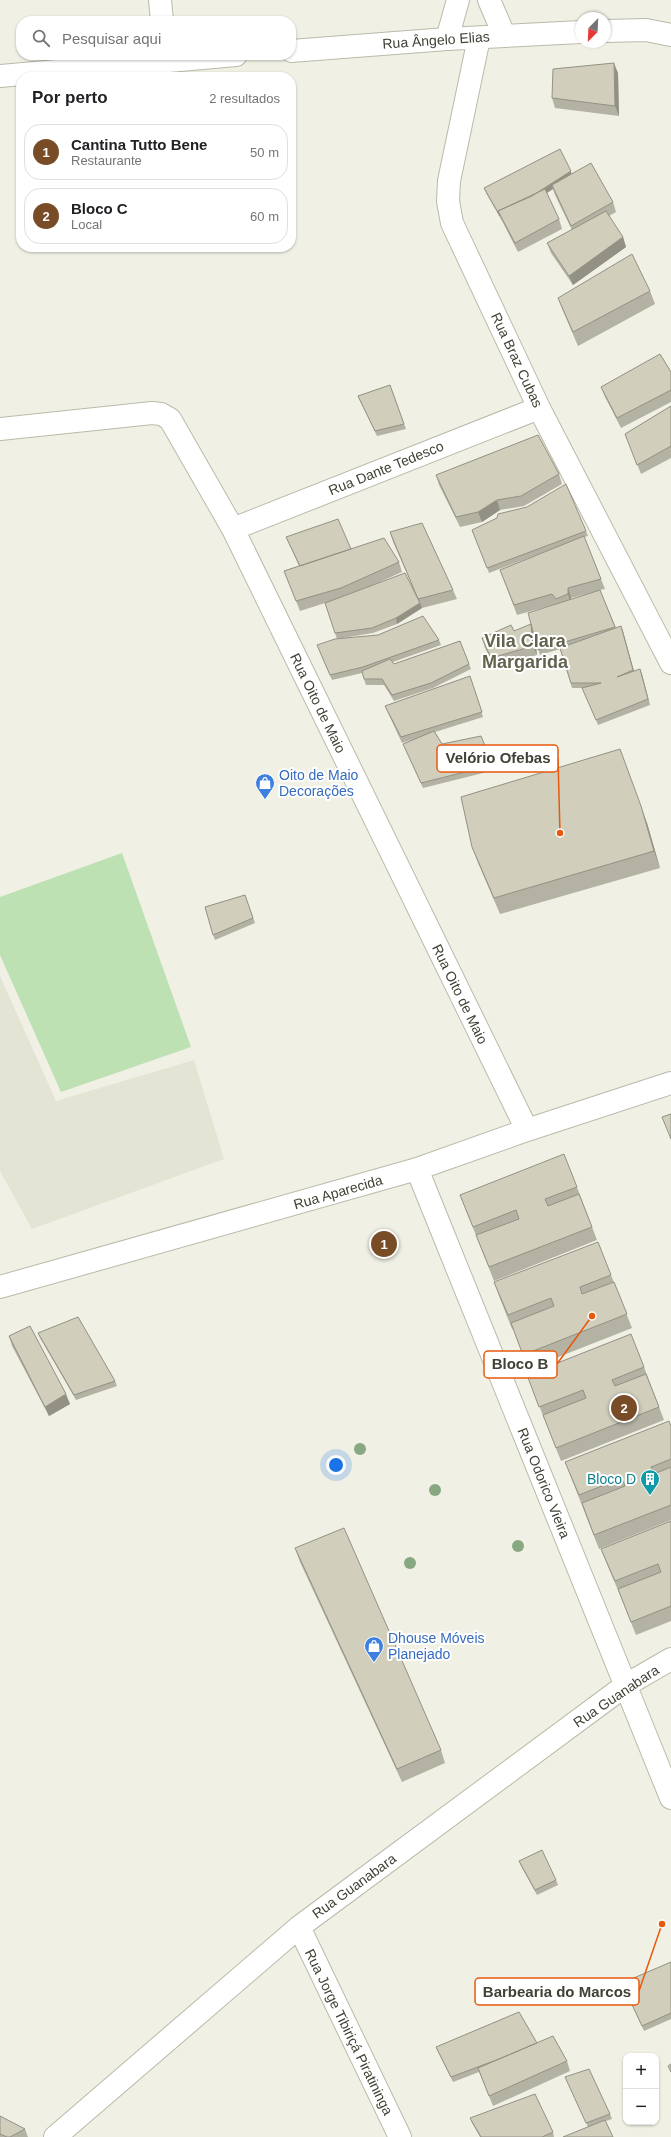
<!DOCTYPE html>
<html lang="pt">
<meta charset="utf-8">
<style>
body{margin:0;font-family:Helvetica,sans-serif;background:#f6f6f6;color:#202124}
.controls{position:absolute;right:12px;bottom:12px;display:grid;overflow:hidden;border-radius:8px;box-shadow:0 1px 3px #0004}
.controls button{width:36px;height:36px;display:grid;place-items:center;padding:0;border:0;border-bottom:1px solid #e0e0e0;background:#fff;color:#202124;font:20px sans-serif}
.compass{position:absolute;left:575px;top:12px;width:36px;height:36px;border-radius:50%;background:#fff;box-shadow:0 1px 3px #0004;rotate:204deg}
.you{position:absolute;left:336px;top:1465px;width:14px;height:14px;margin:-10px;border:3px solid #fff;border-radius:50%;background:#1a73e8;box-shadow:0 0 0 6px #1a73e833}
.badge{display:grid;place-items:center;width:26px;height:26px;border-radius:50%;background:#774c27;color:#fff;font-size:13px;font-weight:700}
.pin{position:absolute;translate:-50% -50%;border:2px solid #fff;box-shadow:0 1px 4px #0006}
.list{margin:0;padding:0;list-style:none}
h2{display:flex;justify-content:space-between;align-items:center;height:52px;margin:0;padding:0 16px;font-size:17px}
h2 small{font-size:13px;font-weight:400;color:#757577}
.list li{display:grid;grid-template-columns:26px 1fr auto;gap:12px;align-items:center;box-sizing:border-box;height:56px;margin:0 8px 8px;padding:0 8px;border:1px solid #e0e0e0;border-radius:16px}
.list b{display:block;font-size:15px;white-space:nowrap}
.list p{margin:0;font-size:13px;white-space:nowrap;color:#757577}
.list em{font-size:13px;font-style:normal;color:#757577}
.icon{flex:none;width:22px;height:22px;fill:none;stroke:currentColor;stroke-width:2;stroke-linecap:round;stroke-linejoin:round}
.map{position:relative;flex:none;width:671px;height:2137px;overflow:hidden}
.search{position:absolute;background:#fff;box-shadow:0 1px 3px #0004;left:16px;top:16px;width:280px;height:44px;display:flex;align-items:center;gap:10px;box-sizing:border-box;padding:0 14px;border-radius:16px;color:#757577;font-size:15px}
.panel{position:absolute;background:#fff;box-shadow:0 1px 3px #0004;left:16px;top:72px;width:280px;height:180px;border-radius:16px}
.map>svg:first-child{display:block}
</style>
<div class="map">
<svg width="671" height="2137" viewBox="0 0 671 2137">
<rect width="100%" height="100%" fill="#f0f0e5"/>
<path fill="#e4e4d4" d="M0,976L56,1101L194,1060L224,1159L32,1229L0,1171Z"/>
<path fill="#bde1b2" d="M122,853L191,1047L61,1092L0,955V897Z"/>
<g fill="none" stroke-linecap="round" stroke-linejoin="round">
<defs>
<path id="minor" d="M160,0L162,21
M489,0L504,35
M605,31L646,30L671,35
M479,38L449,181L448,201L452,223L539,408L671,663
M447,39L458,0
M291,51L447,39L581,32
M0,76L236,55
M0,429L152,413L161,414L170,419L233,529L527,1130
M233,529L539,408
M417,1169L671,1798
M0,1287L417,1169L527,1130L671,1083
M299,1927L400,2137
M55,2137L299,1927L626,1685L671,1659"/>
</defs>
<use href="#minor" stroke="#bbbaa9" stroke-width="24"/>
<use href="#minor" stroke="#fff" stroke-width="22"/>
</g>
<g fill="#88a881">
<circle cx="360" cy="1449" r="6"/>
<circle cx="435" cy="1490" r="6"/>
<circle cx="518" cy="1546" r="6"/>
<circle cx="410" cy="1563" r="6"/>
</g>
<path fill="#b4b2a2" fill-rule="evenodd" d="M618,73L619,116L555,108L552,98Z
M571,174L613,202L616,212L609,216L623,237L626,247L573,285L551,253L547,243L572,230L555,195L553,189L547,193L559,219L562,229L518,252L502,221L486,193L484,188Z
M650,291L655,304L578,346L563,311L558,298Z
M671,372V402L621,428L605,397L601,387Z
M390,385L406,429L377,436L360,401L358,396Z
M671,406V458L641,474L625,434Z
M559,474L562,484L524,506L500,510L482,522L460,527L439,485L436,475Z
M472,530L586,531L588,536L584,537L605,589L600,590L616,628L621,626L634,671L640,669L650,705L598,725L583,688H572L560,649L540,655L535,637L537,655L495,667L485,648L482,638L514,631L533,629L556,604L517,615L500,570L552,549L489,573ZM597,591L571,599V598Z
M390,532L453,590L457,599L422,608L397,624L373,633L337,639L325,603L300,611L284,571L299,566L286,537L351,549L399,562L402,572L373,585L417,596L393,542Z
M439,640L441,645L393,662L394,664L460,641L471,669L433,688L394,701L384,685H366L362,673L332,680L319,650Z
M470,676L483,717L435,732L442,744L493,765L495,770L423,788L403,744L413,739L402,743L387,711L385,706Z
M647,823L660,868L500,914L478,863L472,847Z
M245,895L255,923L215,940L213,935Z
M577,1187L597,1240L494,1281L460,1195Z
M611,1275L632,1328L528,1369L513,1329H512L499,1296L494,1282Z
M38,1333L115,1381L117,1386L76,1400L40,1338Z
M9,1336L70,1404L49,1416L12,1346Z
M644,1367L664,1420L561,1461L527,1375Z
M671,1426V1520L599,1549L565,1462Z
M671,1521V1621L636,1635L620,1595L606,1562L601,1549Z
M295,1548L441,1750L445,1763L402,1782L300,1562Z
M519,1861L556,1880L558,1885L537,1895L521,1866Z
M671,1962V2019L644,2031L622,1983Z
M537,2043L567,2061L570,2071L493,2106L479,2072L453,2082L438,2052L436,2047Z
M565,2077L610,2114L612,2119L588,2127Z
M0,2116L25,2129L28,2137H0Z
M470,2118L553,2132L554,2137H480L472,2123Z"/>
<path fill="#929184" d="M614,63L618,73L619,116L615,106Z
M571,171L572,177L552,185L553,189L503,220L500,215Z
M623,237L626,247L573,285L569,276Z
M497,500L500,510L482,522L478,512Z
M568,588L571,598V604L568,594Z
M420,603L422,608L397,624L396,618Z
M531,624L534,634L537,655L533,646Z
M621,626L623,631L635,675L633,670Z
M640,669L642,674L650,705L648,699Z
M641,806L647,823L660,868L654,851Z
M66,1394L70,1404L49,1416L45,1407Z"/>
<path fill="#d1cfbc" stroke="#929184" d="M614,63L615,106L552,98L553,69Z
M560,149L571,171L532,196L498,211L500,216L484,188Z
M591,163L613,202L571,226L552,185Z
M545,189L559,219L515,243L498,211Z
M606,211L623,237L569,276L547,243Z
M632,254L650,291L573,332L558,298Z
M660,354L671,372V390L617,418L601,387Z
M390,385L404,424L375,431L358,396Z
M671,406V446L637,465L625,434Z
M538,435L559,474L521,496L497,500L478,512L456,517L436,475Z
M566,484L586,531L487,568L472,530L497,518L498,514L527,507Z
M338,519L351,549L300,566L286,537Z
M422,523L453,590L418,599L390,532Z
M584,536L601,579L568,588V594L556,599L552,594L514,605L500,570Z
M384,538L399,562L341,588L296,601L284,571Z
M405,573L420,603L396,618L372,628L335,633L325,603Z
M600,590L615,627L538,650L528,613Z
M423,616L439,640L363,667L330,675L317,645L335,639L378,635Z
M531,624L533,646L491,658L482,638L511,625L514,631Z
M621,626L633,670L617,677L640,669L648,699L596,720L582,688L601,683H571L560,648Z
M460,641L469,664L431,683L392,695L382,679H364L362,671L390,659L394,664Z
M470,676L482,712L401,737L385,706Z
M434,731L442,744L481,736L493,765L421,783L403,744Z
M620,749L641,806L654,851L494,898L472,847L461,797Z
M245,895L253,918L213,935L205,907Z
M671,1114V1139L662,1117Z
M564,1154L577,1187L545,1199L548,1206L579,1194L592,1227L489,1267L476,1235L519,1219L516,1210L473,1227L460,1195Z
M598,1242L611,1275L580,1287L582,1294L614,1282L627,1314L523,1355L511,1323L554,1306L551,1298L508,1315L494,1282Z
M78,1317L115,1381L74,1395L38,1333Z
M30,1326L66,1394L45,1407L9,1336Z
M631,1334L644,1367L612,1380L615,1386L646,1374L659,1407L556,1448L543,1415L586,1398L583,1390L539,1407L527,1375Z
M669,1421L671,1426V1459L651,1467L654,1474L671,1467V1505L594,1535L582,1503L625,1486L622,1478L579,1495L565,1462Z
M671,1521V1606L631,1622L618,1589L661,1572L658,1564L615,1581L601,1549Z
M344,1528L441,1750L397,1769L295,1548Z
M542,1850L556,1880L535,1890L519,1861Z
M671,1962V2013L642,2026L622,1983Z
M519,2012L537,2043L499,2059L451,2077L436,2047Z
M553,2036L567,2061L489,2096L478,2068Z
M671,2064V2072L668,2066Z
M589,2069L610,2114L586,2123L565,2077Z
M535,2094L553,2132L542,2137H481L470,2118Z
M0,2116L25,2129L10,2137H7L0,2134Z
M605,2120L613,2137H563Z"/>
<defs>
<symbol id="shop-pin" viewBox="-11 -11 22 30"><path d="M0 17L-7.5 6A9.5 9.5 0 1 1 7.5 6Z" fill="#3f7fe0" stroke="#fff"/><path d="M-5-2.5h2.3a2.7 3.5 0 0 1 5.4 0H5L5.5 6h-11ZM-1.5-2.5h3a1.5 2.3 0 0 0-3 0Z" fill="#fff"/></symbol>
<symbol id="building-pin" viewBox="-11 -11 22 30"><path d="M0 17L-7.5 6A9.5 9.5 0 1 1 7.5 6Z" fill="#0f9aa8" stroke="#fff"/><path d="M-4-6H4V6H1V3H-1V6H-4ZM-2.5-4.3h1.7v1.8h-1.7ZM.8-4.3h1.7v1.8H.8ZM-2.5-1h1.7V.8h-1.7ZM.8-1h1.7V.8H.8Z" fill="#fff"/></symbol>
</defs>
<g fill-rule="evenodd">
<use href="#shop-pin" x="254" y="772" width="22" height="30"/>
<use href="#building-pin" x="639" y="1468" width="22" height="30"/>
<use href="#shop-pin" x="363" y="1635" width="22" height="30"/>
</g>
<g text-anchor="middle" stroke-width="4" stroke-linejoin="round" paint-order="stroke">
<g font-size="14" fill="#424135" stroke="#fff">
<text transform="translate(436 40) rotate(-4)" y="5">Rua Ângelo Elias</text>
<text transform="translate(517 360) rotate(65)" y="5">Rua Braz Cubas</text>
<text transform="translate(386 468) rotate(-22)" y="5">Rua Dante Tedesco</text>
<text transform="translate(318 703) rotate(64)" y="5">Rua Oito de Maio</text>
<text transform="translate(460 994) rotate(64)" y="5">Rua Oito de Maio</text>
<text transform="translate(338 1192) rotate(-16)" y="5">Rua Aparecida</text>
<text transform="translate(544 1483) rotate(68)" y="5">Rua Odorico Vieira</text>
<text transform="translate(616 1696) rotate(-34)" y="5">Rua Guanabara</text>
<text transform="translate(354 1886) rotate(-36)" y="5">Rua Guanabara</text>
<text transform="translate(349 2032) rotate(64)" y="5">Rua Jorge Tibiriçá Piratininga</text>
</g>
<g font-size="14" fill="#366cbe" stroke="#fff" text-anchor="start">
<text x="279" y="780">Oito de Maio<tspan x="279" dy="16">Decorações</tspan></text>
<text x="388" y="1643">Dhouse Móveis<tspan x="388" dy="16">Planejado</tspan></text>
</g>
<g font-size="14" fill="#0d838f" stroke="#fff" text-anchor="end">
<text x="636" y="1484">Bloco D</text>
</g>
<g font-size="18" font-weight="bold" fill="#64624e" stroke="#fff">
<text x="525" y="647">Vila Clara<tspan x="525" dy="21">Margarida</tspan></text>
</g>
</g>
<path fill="none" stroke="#e8590c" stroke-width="1.5" d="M560 833L558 758M592 1316L557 1364M662 1924L639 1991"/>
<g fill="#e8590c" stroke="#fff" stroke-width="1.5">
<circle cx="560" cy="833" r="4"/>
<circle cx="592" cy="1316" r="4"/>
<circle cx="662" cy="1924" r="4"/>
</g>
<g fill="#fff" stroke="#e8590c" stroke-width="1.5">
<rect x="437" y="745" width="121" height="27" rx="4"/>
<rect x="484" y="1351" width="73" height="27" rx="4"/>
<rect x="475" y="1978" width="164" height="27" rx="4"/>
</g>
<g font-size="15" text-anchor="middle" font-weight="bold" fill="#424135">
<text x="498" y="763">Velório Ofebas</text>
<text x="520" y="1369">Bloco B</text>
<text x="557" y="1997">Barbearia do Marcos</text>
</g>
</svg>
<div class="controls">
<button>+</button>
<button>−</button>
</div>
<svg class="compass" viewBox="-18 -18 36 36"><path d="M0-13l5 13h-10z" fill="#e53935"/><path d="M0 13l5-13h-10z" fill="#757577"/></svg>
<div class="you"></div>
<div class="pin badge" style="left:384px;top:1244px">1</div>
<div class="pin badge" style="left:624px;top:1408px">2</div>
<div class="search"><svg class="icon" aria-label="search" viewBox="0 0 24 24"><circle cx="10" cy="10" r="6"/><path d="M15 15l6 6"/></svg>Pesquisar aqui</div>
<section class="panel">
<h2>Por perto<small>2 resultados</small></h2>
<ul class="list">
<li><span class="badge">1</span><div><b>Cantina Tutto Bene</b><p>Restaurante</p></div><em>50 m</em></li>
<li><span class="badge">2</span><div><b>Bloco C</b><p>Local</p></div><em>60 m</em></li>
</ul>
</section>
</div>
